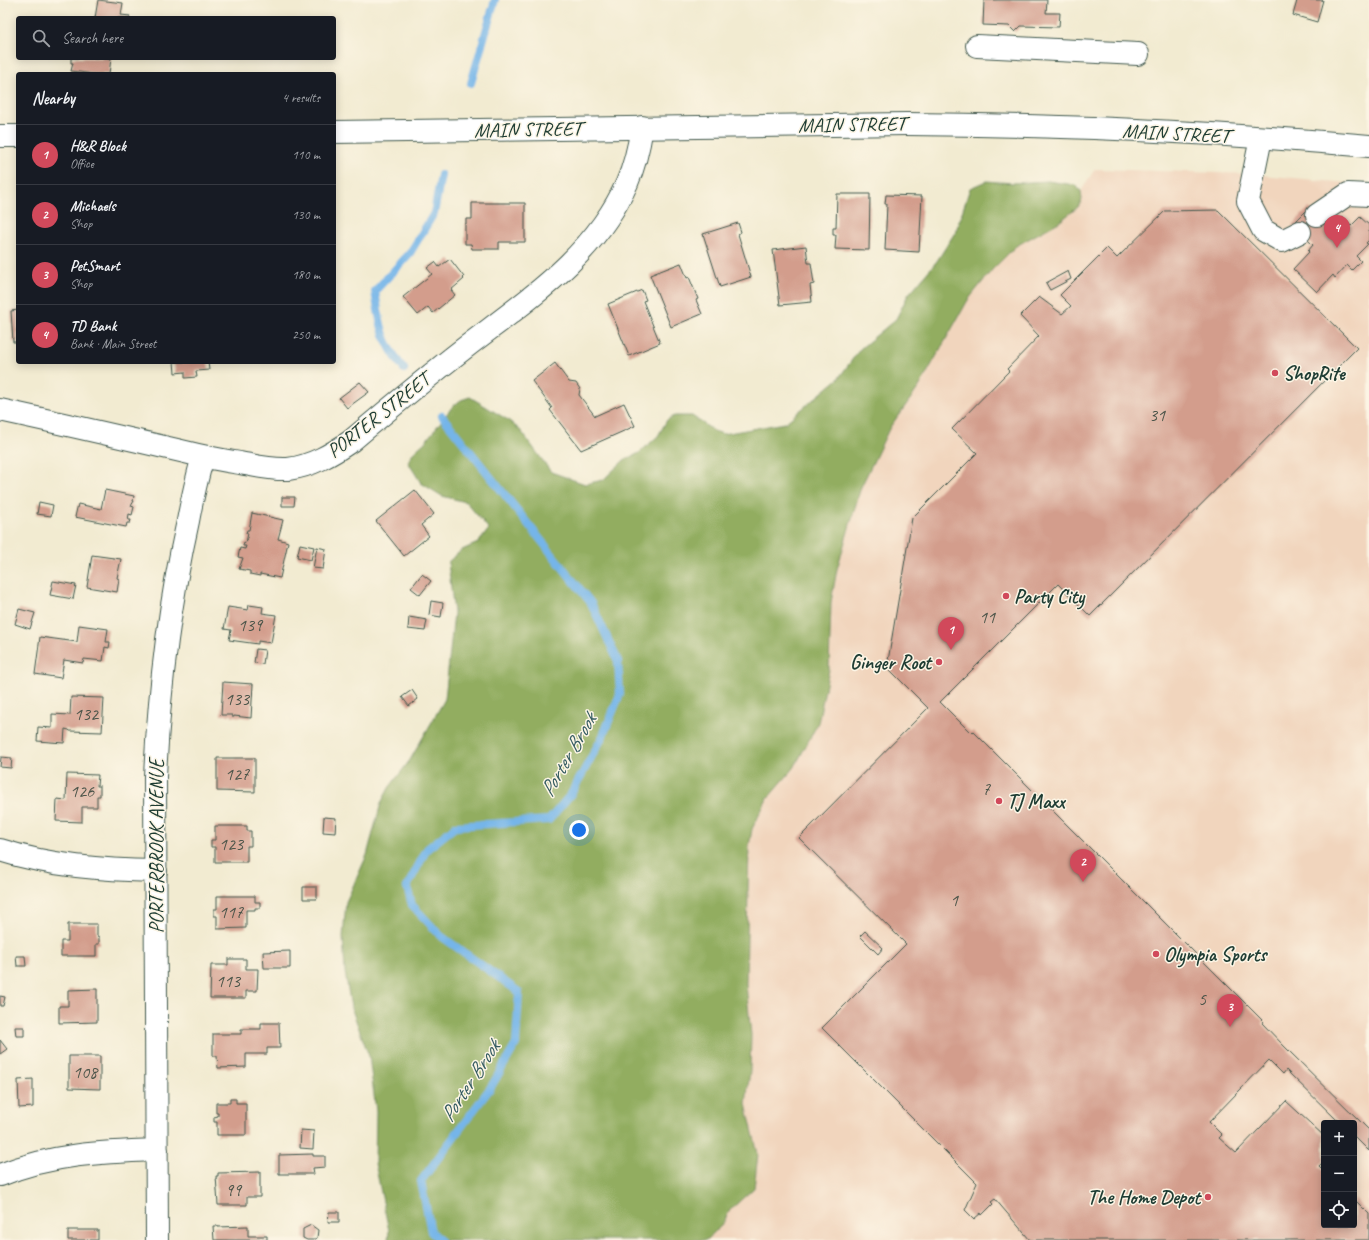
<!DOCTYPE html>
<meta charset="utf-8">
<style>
body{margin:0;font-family:Caveat,sans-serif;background:#242831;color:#f1f3f6}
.controls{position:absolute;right:12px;bottom:12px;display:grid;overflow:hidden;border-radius:4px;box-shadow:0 2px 10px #0003}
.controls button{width:36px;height:36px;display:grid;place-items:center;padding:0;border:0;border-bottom:1px solid #363941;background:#171b24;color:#f1f3f6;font:20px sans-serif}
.you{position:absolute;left:579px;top:830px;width:14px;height:14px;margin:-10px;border:3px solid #fff;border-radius:50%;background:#1a73e8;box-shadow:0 0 0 6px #1a73e833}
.badge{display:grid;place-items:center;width:26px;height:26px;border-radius:50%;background:#d1495b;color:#fff;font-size:13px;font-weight:700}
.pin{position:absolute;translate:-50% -33px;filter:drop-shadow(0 1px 2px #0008)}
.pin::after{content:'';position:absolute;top:21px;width:14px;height:12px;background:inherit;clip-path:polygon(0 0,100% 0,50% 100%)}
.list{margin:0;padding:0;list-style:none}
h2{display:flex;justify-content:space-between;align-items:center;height:52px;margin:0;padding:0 16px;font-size:17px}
h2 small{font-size:13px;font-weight:400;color:#9ea1a6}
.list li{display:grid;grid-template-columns:26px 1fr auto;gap:12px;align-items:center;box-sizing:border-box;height:60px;padding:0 16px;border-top:1px solid #363941}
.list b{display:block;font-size:15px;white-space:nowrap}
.list p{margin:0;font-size:13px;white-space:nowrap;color:#9ea1a6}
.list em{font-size:13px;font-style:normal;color:#9ea1a6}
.icon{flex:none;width:22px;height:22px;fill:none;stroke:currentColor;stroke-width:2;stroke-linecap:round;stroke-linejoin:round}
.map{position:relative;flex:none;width:1369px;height:1240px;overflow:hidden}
.search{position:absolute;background:#171b24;box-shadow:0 2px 10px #0003;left:16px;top:16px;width:320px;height:44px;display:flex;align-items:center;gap:10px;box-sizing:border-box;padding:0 14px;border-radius:4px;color:#9ea1a6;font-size:15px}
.panel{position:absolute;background:#171b24;box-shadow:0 2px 10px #0003;left:16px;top:72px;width:320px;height:292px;border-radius:4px}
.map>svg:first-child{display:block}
</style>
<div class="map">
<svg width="1369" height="1240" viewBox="0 0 1369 1240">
<rect width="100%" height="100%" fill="#fcf5e5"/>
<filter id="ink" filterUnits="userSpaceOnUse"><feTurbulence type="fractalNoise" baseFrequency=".025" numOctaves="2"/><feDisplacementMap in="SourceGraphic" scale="8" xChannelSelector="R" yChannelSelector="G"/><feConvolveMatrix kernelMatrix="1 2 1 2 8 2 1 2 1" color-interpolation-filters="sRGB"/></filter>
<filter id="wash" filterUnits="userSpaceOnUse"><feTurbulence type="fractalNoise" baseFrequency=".012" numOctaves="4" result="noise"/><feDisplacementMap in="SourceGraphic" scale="16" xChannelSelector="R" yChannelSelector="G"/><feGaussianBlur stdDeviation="0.9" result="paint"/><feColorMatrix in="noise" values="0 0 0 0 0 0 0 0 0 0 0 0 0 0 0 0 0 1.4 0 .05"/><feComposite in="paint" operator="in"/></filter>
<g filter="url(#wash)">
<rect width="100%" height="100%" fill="#f2ebd1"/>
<path fill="#f1d5bd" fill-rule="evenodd" d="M1095,169L1252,174L1369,185V1240H706L722,1225L730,1210L754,1188L758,1154L746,1104L750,1070L751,1035L746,984L749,846L752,829L767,799L794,768L829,670L831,602L837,569L861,487L890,427L919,387L968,300L992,270L1016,246L1059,222L1082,200L1081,191ZM1324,1123H1354V1225H1324Z"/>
<path fill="#92ad60" stroke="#58754a" d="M986,181L1013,183L1048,181L1075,185L1081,191L1082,200L1078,207L1059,222L1016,246L992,270L968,300L919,387L890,427L861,487L837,569L831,602L829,670L818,723L794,768L767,799L752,829L749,846L746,984L751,1035L750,1070L746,1104L758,1154L754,1188L730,1210L722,1225L706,1240H388L389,1231L375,1163L376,1111L369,1056L351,1007L345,972L343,937L346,902L367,855L381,803L389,788L410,760L445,699L454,613L448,562L462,550L478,543L489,529L466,502L442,496L421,483L408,462L412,454L425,442L453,406L461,400L470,397L508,420L521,431L551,472L585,484L603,480L623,461L639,453L658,436L667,420L675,416H692L714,431L723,434L785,423L838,379L860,349L896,319L908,295L937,261L956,231L970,188Z"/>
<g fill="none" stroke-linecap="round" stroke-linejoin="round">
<path stroke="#74b5e9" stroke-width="8" d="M471,83L495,0
M404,369C382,341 380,325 375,291L410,253L434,213L441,175
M440,1240L431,1232L421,1181L491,1087L516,1044L519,992L441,936L412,905L407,887L427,849L456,826L549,820L571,794L602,738L620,694L618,661L591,603L442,416"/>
</g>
<g id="blocks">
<path fill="#d39d8c" d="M98,0L123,3L121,15L130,16L129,18H95Z
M984,0H1047L1046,13H1060L1059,27L1021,26L1015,32L1009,26L983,25Z
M1294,0H1323L1317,22L1293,15L1297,1Z
M71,58H111L109,74H94L71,71L73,63H71Z
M837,194H870L869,250L835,249L836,235H833V228H836Z
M886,195L922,196L919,252L885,250L887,204H885Z
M472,203H525V242H499V249H472L471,244H465V224H466V219H472Z
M1309,208L1331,229L1342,217L1351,226L1360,217L1369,225V240L1366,243L1368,244L1356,256L1361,261L1352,270L1347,265L1335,278L1333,275L1317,292L1293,269L1309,252L1308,251L1313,245L1292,225Z
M1218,210L1357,348L1090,616L1058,584L940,702L971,733L973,731L1264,1022L1262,1023L1284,1046L1369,1130V1151L1354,1136V1123H1340L1286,1070L1283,1074L1269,1060L1209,1122L1222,1135L1219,1138L1236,1153L1286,1101L1324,1136V1161L1319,1166L1324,1171V1225H1354V1199L1369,1214V1240H1030L995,1199L991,1202L993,1204L982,1215L981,1213L974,1219L965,1210L977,1183L822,1028L906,944L799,838L928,708L887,667L912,518L977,453L952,429L1009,371L1007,369L1039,336L1020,316L1039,297L1062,314L1071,306L1060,295L1107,248L1117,258L1165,211Z
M738,223L741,232L738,234L751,277L720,287L703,234Z
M806,246L808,263H811L814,284L810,285L812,302L780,305L773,250Z
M450,259L464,277L463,278L464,279L451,290L455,295L433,313L428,307L418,315L403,297L432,274L427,268L435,262L439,267Z
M681,263L687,278L689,277L698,299L696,300L702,314L671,327L650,275Z
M1068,271L1071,279L1050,290L1046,283Z
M642,290L646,300L643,301L660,343L629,356L608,304Z
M18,310V342H13L11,311Z
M174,362H208L209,370L196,371L197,377L185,378V372L175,373Z
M555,363L569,382L576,383L580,389L579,395L595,416L624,403L635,426L581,450L550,410L552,408L532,381Z
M360,382L369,392L347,408L339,398Z
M105,490L134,496L133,501H134L131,506L134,507L132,515L129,514L128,520H131L130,523H127L126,527L75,517L78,504L101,509Z
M415,490L434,514L421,525L429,536L404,556L376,521Z
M282,497H295L294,506H282Z
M39,502L53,505L51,516L37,514Z
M252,513L283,520L278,539L288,542L280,578L260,574V576L250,574V571L239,569L243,558L238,557L240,548L245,549L246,546H243L244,542L246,543L248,533H246L247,530H249Z
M300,544L314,547L311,560L297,557Z
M317,547L326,549L323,569L313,568Z
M92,555L121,559L117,578L119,579L117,592L87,587Z
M422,574L431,581L420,595L411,588Z
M53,581L76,585L73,599L50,595Z
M431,601L443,603L441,617L429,615Z
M249,605L263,607L262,613L276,615L271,643L258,641V644L229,640L231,630L224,629L228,607L248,610Z
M19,609L35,613L30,629L15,624Z
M409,617L427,620L425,631L408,629Z
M79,625L108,629L106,642H110L109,648L105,647L103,661L84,659L83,663L64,660L61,678L35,674L40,637L77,642Z
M256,649L265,650L263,664L254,663Z
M223,682L253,684L251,718L234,716V717H232V715H221Z
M412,690L418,699L409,706L402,697Z
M71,697L104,698L102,732L70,731L69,730L65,729L64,743L37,741L38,727L52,728V714L70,715Z
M1,757L12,758L11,768L0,767Z
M217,758H255V792L217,791Z
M67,774L98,775L97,786H100V796H97V807H82V822L56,821L57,799L66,800Z
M324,817L336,818L335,833L323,832Z
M215,826H247V831H251V846H247V862H215V847H211V840H215Z
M303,887H317V899H303Z
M217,896H255V902H260V908H255V910H246V928L217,929V916H214V909H217Z
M68,924H97V936L99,937V944H96V956H61V941H68Z
M865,931L883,948L878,954L860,936Z
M290,951V968H264L263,952Z
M16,956H25L26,966H17Z
M228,959H246V969H258L257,991H246V998H210L211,965H228Z
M97,989V1022L59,1023V1006H68V990Z
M0,996L5,997L3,1006H0Z
M261,1023H279L280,1048H267V1054H246V1067L218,1068L217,1056H213V1034H241V1029H261Z
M15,1027H24V1036H16Z
M0,1040L7,1049L0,1054Z
M69,1056H100V1089L69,1088Z
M33,1079V1107L19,1108L18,1080Z
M230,1099H236V1103H246V1135H217V1122H214V1117L218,1116V1113H216V1103H230Z
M301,1130L314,1131L313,1149L300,1148Z
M313,1154V1156H325V1167L313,1168L314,1174H279V1155Z
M260,1172V1197H247V1205H218L216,1176H218V1173Z
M329,1212H339V1222H328Z
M311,1225L318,1230L317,1238L314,1240H307L303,1238V1229Z
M213,1226H218V1227L248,1226V1236H267V1240H214Z
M68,1230H98V1240H68Z"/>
</g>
</g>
<g filter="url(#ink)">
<use href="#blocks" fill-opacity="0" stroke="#3f574c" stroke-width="1"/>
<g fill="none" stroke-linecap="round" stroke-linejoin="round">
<defs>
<path id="minor" d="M977,46L1138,54
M1261,138L1248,201L1263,230L1282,241L1300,232
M1317,215L1348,194L1369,195
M0,410C60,423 121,437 181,451C201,456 220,460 240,463C256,466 272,470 288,469C312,466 332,454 351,441C389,409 427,377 466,347C527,300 595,256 627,183C635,165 639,146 642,127
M0,850C50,866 103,870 156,871
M0,1175C52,1154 101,1152 157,1150
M157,1240L155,777C159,691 169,605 188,521C192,499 197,478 203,456"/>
<path id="major" d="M334,132L907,124C1061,125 1215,132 1369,146
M0,136H18"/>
</defs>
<use href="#minor" stroke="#3f574c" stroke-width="24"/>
<use href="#major" stroke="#3f574c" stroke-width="24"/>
<use href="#minor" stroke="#fff" stroke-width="22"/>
<use href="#major" stroke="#fff" stroke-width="22"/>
</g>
</g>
<g fill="#d1495b" stroke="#fcf5e5" stroke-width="1.5">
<circle cx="1275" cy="373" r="4"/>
<circle cx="1006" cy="596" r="4"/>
<circle cx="939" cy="662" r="4"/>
<circle cx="999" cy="801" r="4"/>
<circle cx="1156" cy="954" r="4"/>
<circle cx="1208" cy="1197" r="4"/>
</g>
<g text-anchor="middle" stroke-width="3" stroke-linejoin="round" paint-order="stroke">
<g font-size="18" fill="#4c554a">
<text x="1157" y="421">31</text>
<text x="987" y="623">11</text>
<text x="250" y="631">139</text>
<text x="237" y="705">133</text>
<text x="86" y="720">132</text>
<text x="237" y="780">127</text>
<text x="986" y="795">7</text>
<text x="82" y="797">126</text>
<text x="231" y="850">123</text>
<text x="954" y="906">1</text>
<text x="231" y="918">117</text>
<text x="228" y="987">113</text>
<text x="1202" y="1005">5</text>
<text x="85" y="1078">108</text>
<text x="233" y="1196">99</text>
</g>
<g font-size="20" fill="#1f3d34" stroke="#fcf5e5">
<text transform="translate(852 124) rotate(-1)" y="7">MAIN STREET</text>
<text transform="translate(528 129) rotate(-1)" y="7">MAIN STREET</text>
<text transform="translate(1176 133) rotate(3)" y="7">MAIN STREET</text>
<text transform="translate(378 415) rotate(-38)" y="7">PORTER STREET</text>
<text transform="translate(156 846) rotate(-90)" y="7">PORTERBROOK AVENUE</text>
</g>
<g font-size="20" font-weight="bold" fill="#1f3d34" stroke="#fcf5e5" text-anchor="start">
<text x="1283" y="380">ShopRite</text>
<text x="1014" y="603">Party City</text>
<text x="931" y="669" text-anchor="end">Ginger Root</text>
<text x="1007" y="808">TJ Maxx</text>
<text x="1164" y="961">Olympia Sports</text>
<text x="1200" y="1204" text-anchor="end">The Home Depot</text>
</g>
<g font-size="21" font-style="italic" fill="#345b61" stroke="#fcf5e5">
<text transform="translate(568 755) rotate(-60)" y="7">Porter Brook</text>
<text transform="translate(470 1081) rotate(-57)" y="7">Porter Brook</text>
</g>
</g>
</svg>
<div class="controls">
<button>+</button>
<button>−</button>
<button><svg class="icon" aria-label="locate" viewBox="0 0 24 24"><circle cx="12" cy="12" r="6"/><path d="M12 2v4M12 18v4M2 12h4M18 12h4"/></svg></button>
</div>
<div class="you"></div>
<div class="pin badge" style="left:951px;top:650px">1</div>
<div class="pin badge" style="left:1083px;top:882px">2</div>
<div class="pin badge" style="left:1230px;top:1027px">3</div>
<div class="pin badge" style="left:1337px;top:248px">4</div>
<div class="search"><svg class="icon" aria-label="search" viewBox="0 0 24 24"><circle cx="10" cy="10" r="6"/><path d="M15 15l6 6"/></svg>Search here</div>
<section class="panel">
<h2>Nearby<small>4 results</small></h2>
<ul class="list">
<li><span class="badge">1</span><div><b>H&amp;R Block</b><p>Office</p></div><em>110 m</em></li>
<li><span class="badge">2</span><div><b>Michaels</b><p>Shop</p></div><em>130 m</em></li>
<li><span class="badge">3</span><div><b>PetSmart</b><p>Shop</p></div><em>180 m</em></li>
<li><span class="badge">4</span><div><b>TD Bank</b><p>Bank · Main Street</p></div><em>250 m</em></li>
</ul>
</section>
</div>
